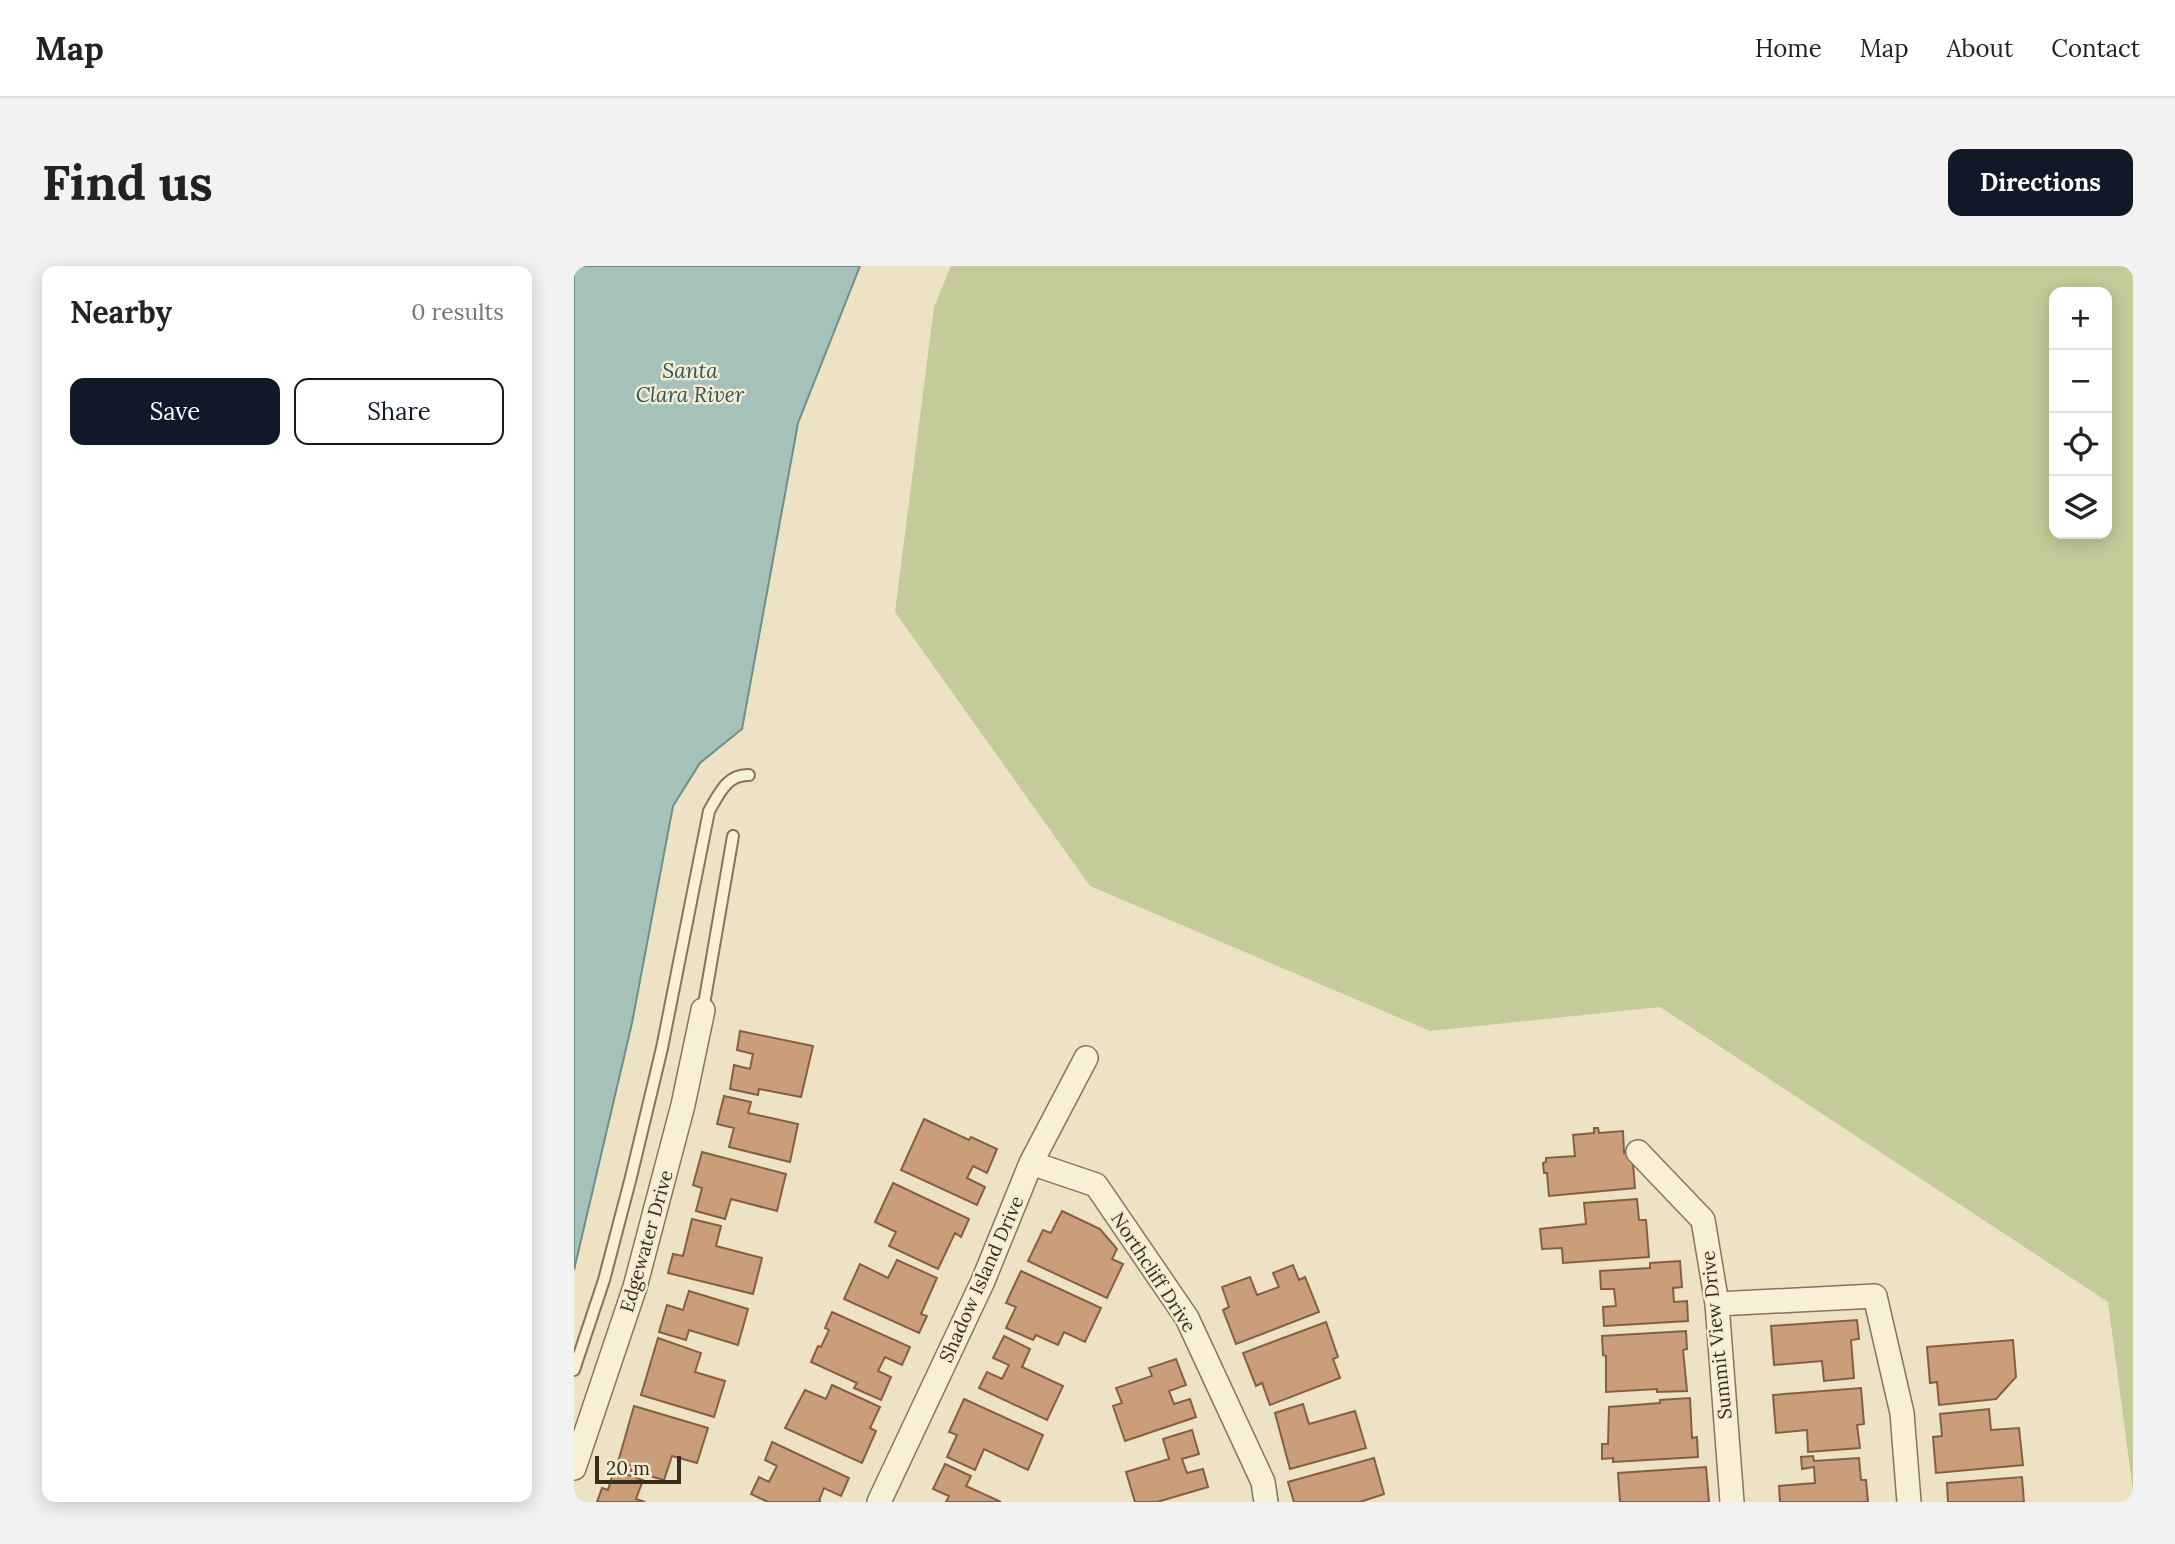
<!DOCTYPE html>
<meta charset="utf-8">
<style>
body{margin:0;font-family:Lora,serif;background:#f2f2f2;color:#222}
.controls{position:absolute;right:21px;top:21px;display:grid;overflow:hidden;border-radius:14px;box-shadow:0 4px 18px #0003}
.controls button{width:63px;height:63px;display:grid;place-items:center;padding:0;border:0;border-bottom:2px solid #e0e0e0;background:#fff;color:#222;font:35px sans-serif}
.scale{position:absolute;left:21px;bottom:18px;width:86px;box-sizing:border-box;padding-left:7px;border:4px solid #382c1f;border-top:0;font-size:19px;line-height:24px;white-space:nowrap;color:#382c1f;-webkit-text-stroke:5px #f5ecd4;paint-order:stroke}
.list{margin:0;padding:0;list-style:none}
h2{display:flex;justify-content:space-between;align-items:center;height:91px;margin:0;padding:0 28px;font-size:30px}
h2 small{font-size:23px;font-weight:400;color:#767676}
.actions{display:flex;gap:14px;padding:21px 28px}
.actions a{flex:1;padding:16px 0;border:2px solid #111827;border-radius:14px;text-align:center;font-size:24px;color:#111827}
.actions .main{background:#111827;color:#fff}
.icon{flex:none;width:38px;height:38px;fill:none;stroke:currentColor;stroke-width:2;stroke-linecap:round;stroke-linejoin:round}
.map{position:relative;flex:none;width:1559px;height:1236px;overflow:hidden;border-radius:14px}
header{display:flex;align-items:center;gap:42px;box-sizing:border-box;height:98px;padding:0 35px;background:#fff;border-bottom:2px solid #e0e0e0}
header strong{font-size:33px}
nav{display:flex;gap:38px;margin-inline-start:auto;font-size:24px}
.intro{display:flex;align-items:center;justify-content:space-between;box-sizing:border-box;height:168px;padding:0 42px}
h1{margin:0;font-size:49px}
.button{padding:18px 32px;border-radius:14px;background:#111827;color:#fff;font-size:24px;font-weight:700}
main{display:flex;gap:42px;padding:0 42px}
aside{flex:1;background:#fff;border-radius:14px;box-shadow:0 4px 18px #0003}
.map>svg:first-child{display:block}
</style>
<header>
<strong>Map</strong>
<nav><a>Home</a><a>Map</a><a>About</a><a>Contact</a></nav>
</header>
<div class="intro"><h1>Find us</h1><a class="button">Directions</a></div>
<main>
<aside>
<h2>Nearby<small>0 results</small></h2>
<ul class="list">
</ul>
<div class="actions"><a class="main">Save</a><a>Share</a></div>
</aside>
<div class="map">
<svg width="1559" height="1236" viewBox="0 0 1559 1236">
<rect width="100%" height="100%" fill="#ede2c4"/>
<path fill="#c4cb98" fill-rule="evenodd" d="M377,0H1559V1225L1534,1036L1086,741L856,765L516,620L321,346L360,41ZM1480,26H1533V268H1480Z"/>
<path fill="#a6c1ba" stroke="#6d8f87" stroke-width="2" d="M0,0H286L224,157L168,463L126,497L99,540L58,757L0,1004Z"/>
<path fill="#cb9e7b" stroke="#865f41" stroke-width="2" d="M166,765L239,780L227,831L185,823L184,829L156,823L160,799L176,803L179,788L163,784Z
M150,830L177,836L174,847L224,858L216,896L155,881L160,862L143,858Z
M350,853L395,874L397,871L423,883L413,907L399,900L393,912L411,921L403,939L327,904Z
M1020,862H1024L1025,867L1049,865L1050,887L1058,886L1061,922L975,930L973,907H970L969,897L972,896V892L1001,890L999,869L1020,867Z
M128,886L212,908L203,945L157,933L151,953L122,945L128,922L119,919Z
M319,917L395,953L387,971L381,967L364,1003L315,980L322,966L301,956Z
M1063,933L1065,954H1072L1075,991L989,997L988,982L968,983L966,963L1012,958L1010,937Z
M488,945L526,963L543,983L538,993L549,998L533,1032L454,995L469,964L477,967Z
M118,953L147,960L142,980L188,992L179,1028L94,1007L99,988L109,990Z
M323,994L363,1012L347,1048L353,1050L345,1067L270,1033L286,998L314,1012Z
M1106,995L1108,1021L1099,1022L1100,1036L1113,1035L1114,1055L1030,1060L1029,1041L1042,1040L1040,1023H1027L1026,1005L1076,1002V997Z
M719,999L725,1014L731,1011L745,1046L662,1078L649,1044L655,1041L648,1021L676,1011L683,1029L705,1021L699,1007Z
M447,1005L527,1042L511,1076L490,1066L484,1079L462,1069L459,1074L432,1062L442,1041L432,1037Z
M115,1025L174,1043L164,1079L115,1064L112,1074L85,1066L93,1039L109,1044Z
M258,1046L336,1081L328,1099L311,1091L304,1105L317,1111L307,1134L280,1122L283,1117L237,1096L244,1080L247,1081L255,1064L251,1062Z
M1283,1054L1285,1073L1277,1074L1280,1112L1250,1115L1248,1095L1200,1099L1197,1060Z
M752,1056L764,1091L759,1093L766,1112L696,1139L688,1117L682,1120L669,1087Z
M1112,1065L1113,1083L1109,1084L1113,1125L1083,1126V1123L1032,1126V1090L1029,1089L1028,1070Z
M430,1070L456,1083L448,1101L489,1120L473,1154L405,1122L413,1106L428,1113L435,1099L419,1092Z
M84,1072L127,1087L121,1106L151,1115L140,1151L67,1129Z
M1439,1074L1442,1111L1422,1133L1365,1139L1363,1116L1356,1117L1353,1081Z
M602,1093L612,1119L595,1125L600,1138L616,1133L622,1151L551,1175L539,1140L548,1137L542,1122L578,1110L575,1102Z
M258,1119L306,1141L296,1162L302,1165L288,1197L211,1162L231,1124L252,1133Z
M1287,1122L1290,1158L1283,1159L1286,1182L1234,1186L1233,1164L1202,1167L1199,1129Z
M1116,1132L1118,1172L1123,1171L1124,1191L1039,1196V1192L1028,1193V1178H1034L1035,1141L1086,1137V1134Z
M390,1133L469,1169L454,1204L410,1183L401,1204L373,1191L383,1169L375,1166Z
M729,1138L735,1158L781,1145L792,1182L716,1203L701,1147Z
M60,1140L134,1162L123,1197L98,1190L90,1214L57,1205L58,1200L44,1196Z
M1415,1143L1417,1164L1445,1162L1449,1199L1362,1207L1359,1171L1368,1170L1366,1148Z
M618,1164L625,1188L608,1193L613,1207L629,1203L634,1221L583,1236H561L552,1206L595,1193L589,1173Z
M198,1176L275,1212L267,1230L250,1222L245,1235L247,1236H194L177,1228L185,1211L195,1216L203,1200L191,1194Z
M1239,1190L1240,1195L1285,1192L1287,1214H1292L1294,1236H1206L1205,1220L1241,1217L1240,1201L1228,1203L1227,1191Z
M800,1192L810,1228L786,1236H720L714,1216Z
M371,1198L397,1210L392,1220L427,1236H372L375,1230L359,1223Z
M1132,1201L1135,1236H1046L1044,1207Z
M40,1204L69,1214L62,1233L71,1236H23L28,1222L34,1224Z
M1448,1211L1450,1236H1374L1373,1217Z"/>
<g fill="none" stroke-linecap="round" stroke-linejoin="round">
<defs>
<path id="service" d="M129,744L159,570
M0,1104L30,1014L57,911L88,782L135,545C145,528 153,508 175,509"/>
<path id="minor" d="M1064,886L1129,954L1143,1038L1158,1236
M457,897L522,919L613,1052L689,1216L692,1236
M1143,1038L1301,1030L1328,1147L1335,1236
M0,1202L61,1021L109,839L129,744
M305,1236L409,1015L457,897L512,792"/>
</defs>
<use href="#service" stroke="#88745b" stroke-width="14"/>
<use href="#minor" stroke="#88745b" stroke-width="26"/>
<use href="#service" stroke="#f8efd7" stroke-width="10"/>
<use href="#minor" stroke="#f8efd7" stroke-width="23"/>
</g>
<g text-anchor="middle" stroke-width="5" stroke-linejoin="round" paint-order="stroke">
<g font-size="19" fill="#382c1f" stroke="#f5ecd4">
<text transform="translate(72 975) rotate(-74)" y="7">Edgewater Drive</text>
<text transform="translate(580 1006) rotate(57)" y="7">Northcliff Drive</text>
<text transform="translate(407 1013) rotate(-66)" y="7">Shadow Island Drive</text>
<text transform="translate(1142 1069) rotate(-96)" y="7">Summit View Drive</text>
</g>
<g font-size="21" font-style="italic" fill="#2e5756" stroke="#f5ecd4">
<text x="116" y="112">Santa<tspan x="116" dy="24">Clara River</tspan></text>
</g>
</g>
</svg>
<div class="controls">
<button>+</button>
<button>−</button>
<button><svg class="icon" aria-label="locate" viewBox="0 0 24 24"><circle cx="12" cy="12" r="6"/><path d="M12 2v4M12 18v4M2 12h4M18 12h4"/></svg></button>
<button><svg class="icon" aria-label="layers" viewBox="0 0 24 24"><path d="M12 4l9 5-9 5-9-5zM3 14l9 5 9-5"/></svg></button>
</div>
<div class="scale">20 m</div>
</div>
</main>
